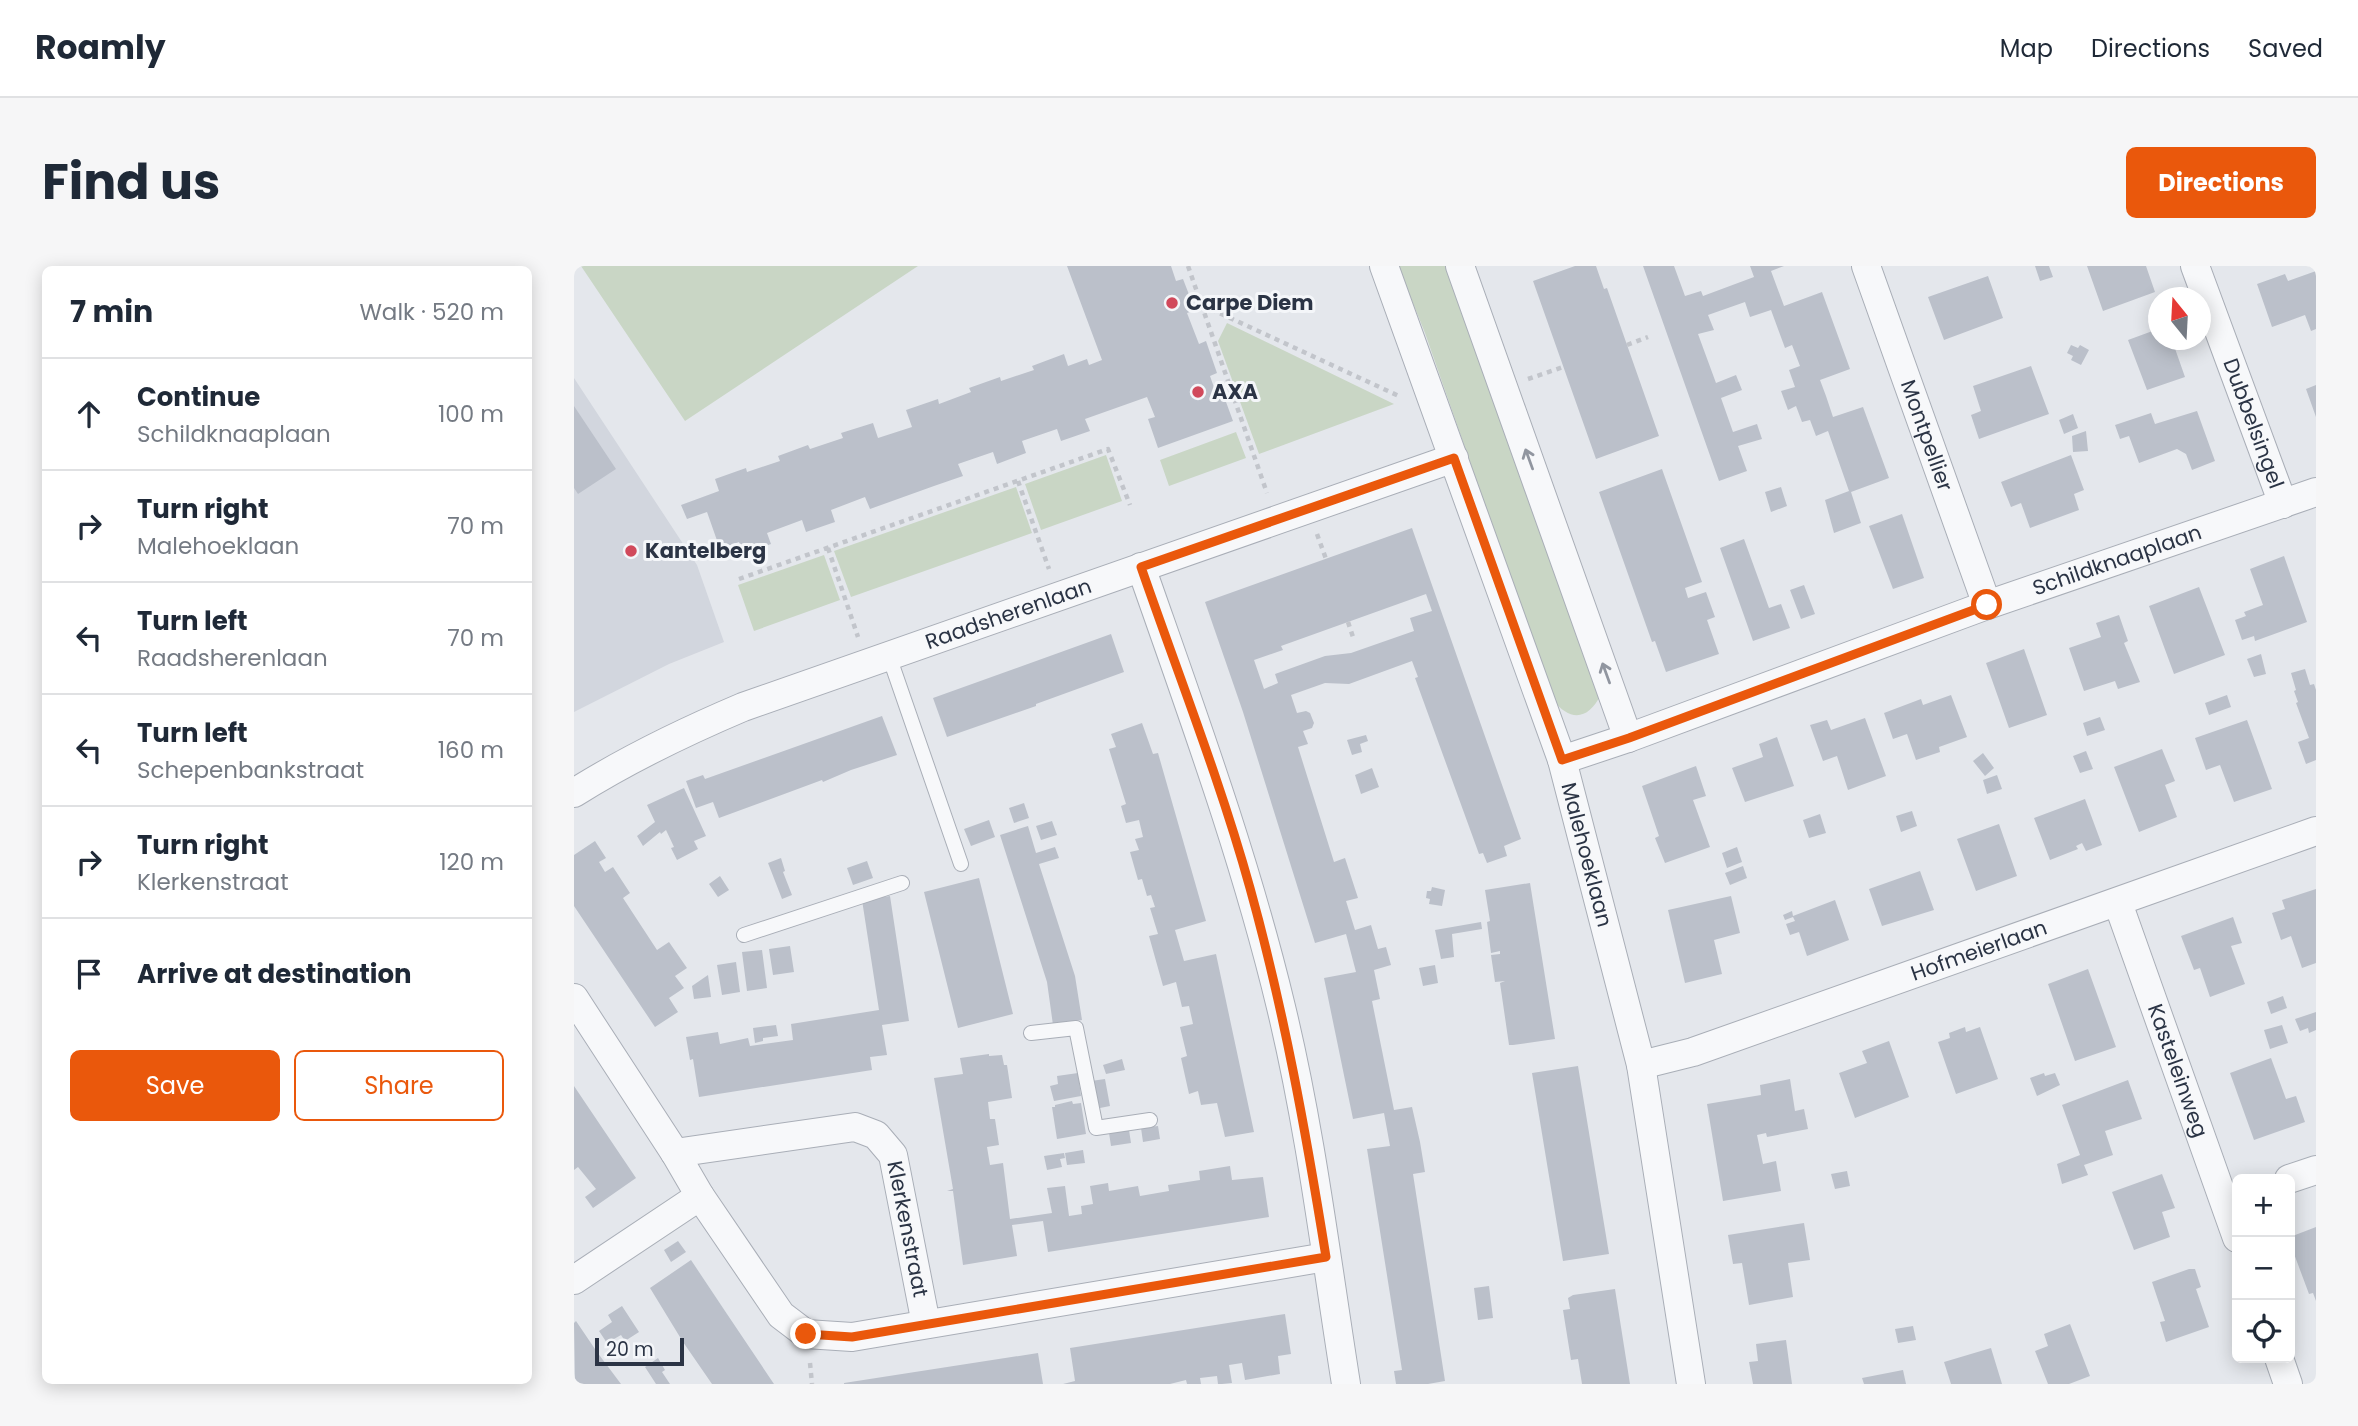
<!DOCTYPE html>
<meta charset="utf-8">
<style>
body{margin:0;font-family:Poppins,sans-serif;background:#f6f6f7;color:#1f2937}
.controls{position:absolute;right:21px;bottom:21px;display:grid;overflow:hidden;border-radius:10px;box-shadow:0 4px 18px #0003}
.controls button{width:63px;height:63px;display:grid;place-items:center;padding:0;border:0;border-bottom:2px solid #e0e1e3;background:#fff;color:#1f2937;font:35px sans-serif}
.compass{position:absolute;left:1574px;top:21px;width:63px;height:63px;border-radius:50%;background:#fff;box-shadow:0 4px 18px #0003;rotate:342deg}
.scale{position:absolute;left:21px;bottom:18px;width:89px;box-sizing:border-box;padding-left:7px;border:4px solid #2b3445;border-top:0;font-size:19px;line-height:24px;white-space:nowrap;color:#2b3445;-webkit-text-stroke:5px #f4f6f9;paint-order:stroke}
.stop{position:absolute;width:21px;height:21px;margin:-16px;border:5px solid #ea580c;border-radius:50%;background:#fff}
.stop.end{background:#ea580c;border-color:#fff;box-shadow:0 2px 7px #0008}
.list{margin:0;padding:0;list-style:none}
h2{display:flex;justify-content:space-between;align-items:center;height:91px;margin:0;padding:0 28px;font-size:30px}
h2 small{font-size:23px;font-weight:400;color:#747a83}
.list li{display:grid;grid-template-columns:46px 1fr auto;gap:21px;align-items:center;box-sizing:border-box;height:112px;padding:0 28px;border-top:2px solid #e0e1e3}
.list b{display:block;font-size:26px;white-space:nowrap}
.list p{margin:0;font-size:23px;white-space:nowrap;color:#747a83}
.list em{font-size:23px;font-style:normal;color:#747a83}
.actions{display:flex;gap:14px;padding:21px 28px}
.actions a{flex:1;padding:16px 0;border:2px solid #ea580c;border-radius:10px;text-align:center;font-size:24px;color:#ea580c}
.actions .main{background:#ea580c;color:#fff}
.icon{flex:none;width:38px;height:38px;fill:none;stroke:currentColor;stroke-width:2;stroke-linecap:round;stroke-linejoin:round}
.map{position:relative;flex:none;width:1742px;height:1118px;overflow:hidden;border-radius:10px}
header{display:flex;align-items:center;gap:42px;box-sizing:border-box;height:98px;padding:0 35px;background:#fff;border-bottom:2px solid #e0e1e3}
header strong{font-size:33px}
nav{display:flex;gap:38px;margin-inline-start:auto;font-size:24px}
.intro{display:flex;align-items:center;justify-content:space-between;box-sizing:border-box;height:168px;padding:0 42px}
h1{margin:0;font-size:49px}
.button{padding:18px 32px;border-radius:10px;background:#ea580c;color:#fff;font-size:24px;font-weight:700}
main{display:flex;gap:42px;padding:0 42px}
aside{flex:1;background:#fff;border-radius:10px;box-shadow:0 4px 18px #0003}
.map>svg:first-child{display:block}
</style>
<header>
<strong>Roamly</strong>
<nav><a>Map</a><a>Directions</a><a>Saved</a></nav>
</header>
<div class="intro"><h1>Find us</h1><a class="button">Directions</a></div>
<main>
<aside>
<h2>7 min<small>Walk · 520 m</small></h2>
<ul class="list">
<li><svg class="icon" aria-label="ahead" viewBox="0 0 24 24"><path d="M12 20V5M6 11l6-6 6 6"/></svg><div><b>Continue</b><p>Schildknaaplaan</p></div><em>100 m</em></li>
<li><svg class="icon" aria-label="right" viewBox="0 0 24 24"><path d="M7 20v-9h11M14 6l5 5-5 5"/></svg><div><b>Turn right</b><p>Malehoeklaan</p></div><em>70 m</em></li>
<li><svg class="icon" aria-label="left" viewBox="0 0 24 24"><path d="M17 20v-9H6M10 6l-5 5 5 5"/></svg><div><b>Turn left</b><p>Raadsherenlaan</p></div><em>70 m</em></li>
<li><svg class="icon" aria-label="left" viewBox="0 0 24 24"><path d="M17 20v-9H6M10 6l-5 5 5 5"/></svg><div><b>Turn left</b><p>Schepenbankstraat</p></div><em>160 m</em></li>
<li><svg class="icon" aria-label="right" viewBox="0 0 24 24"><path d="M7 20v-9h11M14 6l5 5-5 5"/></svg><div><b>Turn right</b><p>Klerkenstraat</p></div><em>120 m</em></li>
<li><svg class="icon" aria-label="arrive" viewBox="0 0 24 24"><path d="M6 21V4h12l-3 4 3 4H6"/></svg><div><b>Arrive at destination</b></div></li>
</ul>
<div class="actions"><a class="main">Save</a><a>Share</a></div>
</aside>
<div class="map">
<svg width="1742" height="1118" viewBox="0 0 1742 1118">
<rect width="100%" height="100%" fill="#e4e7ec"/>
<path fill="#d2d6de" d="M0,112L123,299L150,376L95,398L0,446Z"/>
<path fill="#c9d6c5" d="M7,0H344L111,155Z
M824,0H878L1027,428C1015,454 996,456 979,434L851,67Z
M653,57L820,138L685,188L644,75Z
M662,166L672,192L595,220L586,194Z
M532,189L548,235L467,264L451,218Z
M442,221L458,267L277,331L260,285Z
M250,289L266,334L180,365L164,319Z"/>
<path fill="#bbc0ca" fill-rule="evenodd" d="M493,0H597L602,15L609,13L621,44L613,47L625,78L632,75L643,107L636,110L642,127L648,125L659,155L584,182L574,153L581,151L573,131L511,153L516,165L487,175L483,163L448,175L452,187L423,198L419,186L384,198L389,210L360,220L296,243L291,231L257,244L261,256L232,266L228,254L193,267L197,278L169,288L165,276L146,283L133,246L113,253L107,239L145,225L141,213L172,202L173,206L206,195L204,190L234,179L236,183L269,172L267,167L299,157L304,172L338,161L332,144L364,133L365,138L397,126L395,122L426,111L427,115L460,104L458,100L490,88L494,100L513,93L515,99L528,94Z
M1001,0H1022L1030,23L1033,22L1085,170L1022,193L959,15Z
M1069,0H1100L1111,30L1127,25L1129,30L1180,11L1176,0H1210L1197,5L1210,40L1248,26L1276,103L1246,114L1252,130L1259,151L1289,141L1315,212L1277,226L1287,257L1260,267L1251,234L1275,225L1254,165L1242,170L1236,154L1228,156L1222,140L1214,144L1207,125L1221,121L1215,104L1226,100L1218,79L1211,82L1197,44L1176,51L1171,36L1134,49L1140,64L1124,68L1142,117L1162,109L1168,124L1147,132L1159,166L1183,158L1188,173L1164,180L1173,205L1145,215Z
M1461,0H1475L1479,11L1466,15Z
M1513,0H1572L1581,26L1529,45Z
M1742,5V63L1737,65L1731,49L1698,61L1683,18L1711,8L1714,15Z
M1414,10L1429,52L1370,74L1354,31Z
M1584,63V74H1598L1611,111L1573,124L1554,74Z
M1497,79L1504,82L1506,79L1515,84L1507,99L1497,94L1499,90L1493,87Z
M1457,100L1475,148L1405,173L1397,149L1407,145L1399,120Z
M1742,119V151L1732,123Z
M0,140L42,203L4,228L0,222Z
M1623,145L1641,195L1618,204L1612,188L1603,183L1565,197L1555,170L1546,173L1541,159L1577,147L1581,158Z
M1499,148L1504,162L1490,168L1485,154Z
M1512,165L1514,185L1499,186L1498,170Z
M1497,189L1510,224L1500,228L1505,244L1456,262L1447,237L1437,241L1427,216Z
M1088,203L1128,316L1111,322L1114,332L1132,326L1141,351L1133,354L1145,388L1092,406L1081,375L1078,376L1025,226Z
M1207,221L1213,240L1197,246L1191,226Z
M1328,248L1350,312L1319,323L1295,260Z
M838,262L947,573L930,580L933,590L913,597L909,587L905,588L841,412L844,411L838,395L775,418L751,417L717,429L723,447L732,445L736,447L740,457L738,462L729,465L734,478L724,481L760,596L771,592L784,632L772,635L781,664L797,659L804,683L812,681L817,699L800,704L806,733L798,735L820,844L838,841L846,876L851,906L839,908L871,1115L854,1118H822L820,1105L828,1104L793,883L816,880L810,847L779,853L750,712L782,706L772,668L741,677L669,446L631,336ZM852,328L858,345L836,352L840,365L777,387L751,390L701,408L704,417L690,423L680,394L709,384L707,380Z
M1170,273L1195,342L1207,338L1216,362L1179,375L1146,282Z
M1710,290L1733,356L1681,375L1680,370L1668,374L1661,354L1672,350L1670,346L1689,339L1676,303Z
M1230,319L1241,348L1227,353L1216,324Z
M1625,321L1651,389L1600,408L1575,340Z
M1545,349L1554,375L1550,377L1566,416L1544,423L1541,415L1510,425L1495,382L1527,371L1522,357Z
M537,368L550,406L462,438V440L373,471L359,432Z
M1450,383L1473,449L1435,462L1412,397Z
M1687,388L1692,408L1680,411L1673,393Z
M1731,403L1736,419L1740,418L1742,424V494L1732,498L1724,476L1735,472L1722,437L1724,436L1720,425L1722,424L1717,407Z
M1377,429L1393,471L1365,481L1366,486L1342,494L1333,468L1319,473L1310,447L1347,433L1349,439Z
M1653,429L1657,441L1635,449L1631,437Z
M308,450L323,489L277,504L249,516L248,514L145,552L139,536L122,542L112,515L129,509L131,513Z
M1526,451L1531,464L1513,470L1509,457Z
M1291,452L1312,510L1274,524L1263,490L1249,495L1236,459L1253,454L1257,464Z
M1673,454L1698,523L1660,536L1646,499L1632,504L1621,472Z
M568,457L579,488L584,487L632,655L601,664L610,695L642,688L680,866L651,871L643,837L627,839L624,825L615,828L607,792L613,790L606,761L619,758L615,740L608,741L602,716L589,720L575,670L584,668L576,642L581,641L577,629L573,630L568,613L564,614L556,586L565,584L561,573L569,571L565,554L552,557L547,540L552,538L535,483L542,481L537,468Z
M792,469L794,475L786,478L788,486L778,489L773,474Z
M1203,471L1220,520L1171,536L1158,502L1189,491L1185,478Z
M1588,483L1601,515L1591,519L1603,551L1565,566L1540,501Z
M1512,485L1519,503L1506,507L1499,490Z
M1409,487L1420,502L1411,510L1399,495Z
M1122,500L1132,530L1119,534L1136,581L1091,597L1081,572L1085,570L1068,520Z
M798,502L805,521L787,528L781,509Z
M1423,509L1428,523L1413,528L1409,514Z
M110,522L132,570L120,575L124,583L103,594L97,582L100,581L92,564L87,568L86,566L69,580L63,570L81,556L73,539Z
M1511,533L1528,579L1512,585L1508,577L1502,580L1504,583L1476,594L1460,552Z
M450,537L455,552L440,557L435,542Z
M1338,545L1343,560L1327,566L1322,550Z
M1246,548L1252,567L1235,572L1229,554Z
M415,554L421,571L397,580L390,563Z
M478,555L483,569L467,574L462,560Z
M1425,558L1443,610L1402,625L1383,573Z
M454,560L462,587L481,581L485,592L465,598L501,710L508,754L479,759L473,716L426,569Z
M21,575L32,592L25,596L31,606L39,601L56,627L49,632L83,684L95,676L113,702L101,710L110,722L95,732L104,746L81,761L0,640V589Z
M1163,581L1168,596L1153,602L1148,587Z
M207,592L211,605L209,606L218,629L208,633L194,597Z
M293,595L299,612L279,619L273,602Z
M1169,600L1173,612L1156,619L1151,607Z
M1346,605L1360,644L1308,660L1295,623Z
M146,610L155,624L144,631L135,618Z
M405,612L439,748L384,762L350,626Z
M956,617L981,773L939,779H935L926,717L931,715L921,716L917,689L926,688V685L917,687L913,656L916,655L911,624Z
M858,621L871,624L868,640L855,638L856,633L852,632L853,625H857Z
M1742,623V697L1728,702L1717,670L1707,674L1698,647L1711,643L1708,634Z
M316,630L335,755L308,759L313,789L296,791L298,804L125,831L119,793L116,794L112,771L144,766L146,778L174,772L176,780L219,774L217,758L305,744L288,634Z
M1157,630L1166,667L1140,674L1148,708L1111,717L1094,644Z
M1261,634L1275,674L1233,690L1225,666L1216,669L1212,658L1221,655L1219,651L1211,654L1209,649L1218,645L1219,650Z
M1659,651L1668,677L1657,680L1671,718L1636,731L1626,702L1620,704L1607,670Z
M907,656L908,663L878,668L880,691L867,693L861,664Z
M216,680L220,706L199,709L195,683Z
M188,684L193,722L173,725L168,686Z
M162,696L166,726L148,729L143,699Z
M861,699L864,717L849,720L845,702Z
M1514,703L1542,781L1501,795L1474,718Z
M134,709L137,731L120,733L118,720Z
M1709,730L1713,742L1697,748L1693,736Z
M1742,746V764L1735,767L1734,762L1726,765L1721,753Z
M202,759L204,770L189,772V775L181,777L179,762Z
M1708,759L1714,777L1696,783L1690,764Z
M1391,761L1392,766L1406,761L1424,813L1382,828L1364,776L1376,772L1375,767Z
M1315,775L1335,831L1281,852L1265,807L1293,797L1288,785Z
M415,788V790L428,789L430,799H433L438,832L414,836L416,853H421L425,879L413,881L416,899L429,897L436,953L478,947L473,922L491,920L495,950L508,948L507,940L519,938L516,920L534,917L535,925L564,920L566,930L595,925L594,919L626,914L625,905L656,900L658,914L689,911L695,951L474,986L469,955L438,959L443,990L389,999L379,925H373L379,923L360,812L389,808L386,792Z
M1697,792L1712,833L1722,830L1731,856L1680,874L1656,807Z
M548,793L551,804L532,808L529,799Z
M1004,800L1035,988L989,995L958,807Z
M504,807L507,830L480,835L476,820L484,818L483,810Z
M1470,807L1471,810L1481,807L1486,819L1463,830L1456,812Z
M531,813L536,840L521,843L517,815Z
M1216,813L1221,845L1230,843L1234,863L1193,871L1192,867L1183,869L1189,898L1202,895L1207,925L1149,935L1133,838L1187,829L1186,819Z
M1554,814L1568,853L1531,865L1539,889L1510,899L1514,909L1488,918L1483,898L1506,889L1488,839Z
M0,820L62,912L19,942L11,931L22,923L4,901L0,904Z
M498,835L499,838L507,837L512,868L483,873L478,841H481V839Z
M584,860L586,873L569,876L567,862Z
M555,864L557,877L537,880L535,867Z
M509,884L511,897L493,899L491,887Z
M490,887L491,892L486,893L488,901L473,904L470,890Z
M1273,905L1276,920L1261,923L1257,908Z
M1588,908L1601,942L1588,946L1596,971L1560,984L1538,926Z
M1230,957L1236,994L1214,997L1219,1031L1175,1039L1168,997L1159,998L1154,969Z
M1742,961V1035L1739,1027L1735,1028L1716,977V971Z
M104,975L112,986L97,996L90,984Z
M117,994L153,1048L200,1118H138L109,1076L76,1022Z
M1615,1003H1621L1627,1021L1622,1023L1635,1061L1592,1076L1586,1056L1591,1055L1578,1016Z
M915,1020L919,1052L904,1054L900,1022Z
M1041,1023L1056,1118H1008L1004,1093L997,1094L989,1044L996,1043L994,1032L999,1029Z
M48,1040L65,1066L51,1075L47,1069L33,1077L25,1065L38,1056L34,1049Z
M711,1048L717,1088L704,1090L706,1108L671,1114L668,1097L655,1099L658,1117L648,1118H644L643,1110L626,1112L627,1118H613L612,1114L596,1118H489L501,1115L496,1082Z
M2,1055L23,1086L47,1118H1L0,1057Z
M1496,1058L1516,1110L1495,1118H1474L1461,1085L1474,1080L1470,1068Z
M1339,1060L1342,1074L1324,1077L1321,1063Z
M1212,1074L1218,1118H1179L1175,1096L1184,1095L1182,1078Z
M1417,1082L1428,1118H1377L1370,1096Z
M464,1087L469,1118H270V1117Z
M84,1092L91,1104L88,1106L96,1118H82L71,1101Z
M1329,1104L1332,1118H1290L1288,1112Z"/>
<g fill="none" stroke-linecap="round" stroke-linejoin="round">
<defs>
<path id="service" d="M315,390L387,598
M170,669L328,617
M457,767L502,762L522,862L576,854"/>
<g id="minor">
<path id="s1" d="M810,0L988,494L1067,799L1117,1118"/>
<path d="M886,0L1054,472"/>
<path id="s2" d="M1292,0L1413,339"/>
<path id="s3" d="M1621,0L1709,238"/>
<path d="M567,301C618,447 671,591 707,741C737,865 752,992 772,1118"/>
<path id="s4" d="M988,494L1054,472L1413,339L1742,226"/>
<path id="s5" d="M0,527C54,493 110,466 169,441L880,192"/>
<path id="s6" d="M1544,637L1663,972"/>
<path d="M0,732L101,887L126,930L207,1049L232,1068L278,1071L752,991"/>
<path id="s7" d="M1067,799L1119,786L1742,565"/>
<path id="s8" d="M101,887L281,861L302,869L319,889L352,1058"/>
<path d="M1715,913L1742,904"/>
<path d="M0,1014L126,930"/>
<path d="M1705,1092L1714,1118"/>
</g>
</defs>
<use href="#service" stroke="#a9aeb7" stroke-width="16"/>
<use href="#minor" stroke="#a9aeb7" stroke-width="30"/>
<path stroke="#c2c5cb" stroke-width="4.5" stroke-dasharray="5 5" stroke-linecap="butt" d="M614,0L693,227
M628,39L827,131
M1053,79L1074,71
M954,113L989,101
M444,215L475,303
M743,268L752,293
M254,282L284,371
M165,313L534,183L556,239
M774,356L780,374
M236,1097L238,1118"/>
<use href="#service" stroke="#f7f8fa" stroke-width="14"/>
<use href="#minor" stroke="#f7f8fa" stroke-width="28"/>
</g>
<defs><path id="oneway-shaft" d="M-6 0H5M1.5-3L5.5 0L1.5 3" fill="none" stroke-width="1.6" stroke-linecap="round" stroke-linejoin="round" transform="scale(1.75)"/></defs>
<g stroke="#9196a0">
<use href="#oneway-shaft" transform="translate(955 193) rotate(-110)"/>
<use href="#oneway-shaft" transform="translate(1032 407) rotate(-110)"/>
</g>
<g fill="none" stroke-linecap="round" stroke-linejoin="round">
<path stroke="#ea580c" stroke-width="9" d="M232,1068L278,1071L752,991C732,867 710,744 676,622C646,514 604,408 567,301L880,192L988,494L1055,472L1413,339"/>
</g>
<g fill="#d1495b" stroke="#f4f6f9" stroke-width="2.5">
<circle cx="598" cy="37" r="7"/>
<circle cx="624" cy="126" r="7"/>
<circle cx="57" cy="285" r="7"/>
</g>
<g text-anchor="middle" stroke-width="6" stroke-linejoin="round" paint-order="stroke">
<g font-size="21" font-weight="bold" fill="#2b3445" stroke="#f4f6f9" text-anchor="start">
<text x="612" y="44">Carpe Diem</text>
<text x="638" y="133">AXA</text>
<text x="71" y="292">Kantelberg</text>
</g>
<g font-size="21" fill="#2b3445" stroke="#f4f6f9">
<text dy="7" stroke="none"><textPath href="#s3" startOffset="168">Dubbelsingel</textPath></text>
<text dy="7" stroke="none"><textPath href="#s2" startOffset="180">Montpellier</textPath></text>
<text dy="7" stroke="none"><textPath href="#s4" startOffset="590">Schildknaaplaan</textPath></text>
<text dy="7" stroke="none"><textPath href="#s5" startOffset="471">Raadsherenlaan</textPath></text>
<text dy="7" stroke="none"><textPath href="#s1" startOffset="623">Malehoeklaan</textPath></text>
<text dy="7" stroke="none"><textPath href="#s7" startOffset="357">Hofmeierlaan</textPath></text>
<text dy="7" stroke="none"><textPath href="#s6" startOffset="178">Kasteleinweg</textPath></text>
<text dy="7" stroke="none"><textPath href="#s8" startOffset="306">Klerkenstraat</textPath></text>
</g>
</g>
</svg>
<div class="controls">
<button>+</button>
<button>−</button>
<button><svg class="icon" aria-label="locate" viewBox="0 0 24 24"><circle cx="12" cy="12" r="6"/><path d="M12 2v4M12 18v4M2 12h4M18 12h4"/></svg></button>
</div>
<svg class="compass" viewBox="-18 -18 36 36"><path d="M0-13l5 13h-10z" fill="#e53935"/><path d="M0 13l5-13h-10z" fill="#747a83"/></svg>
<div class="scale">20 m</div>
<div class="stop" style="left:1413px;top:339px"></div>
<div class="stop end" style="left:232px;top:1068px"></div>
</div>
</main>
